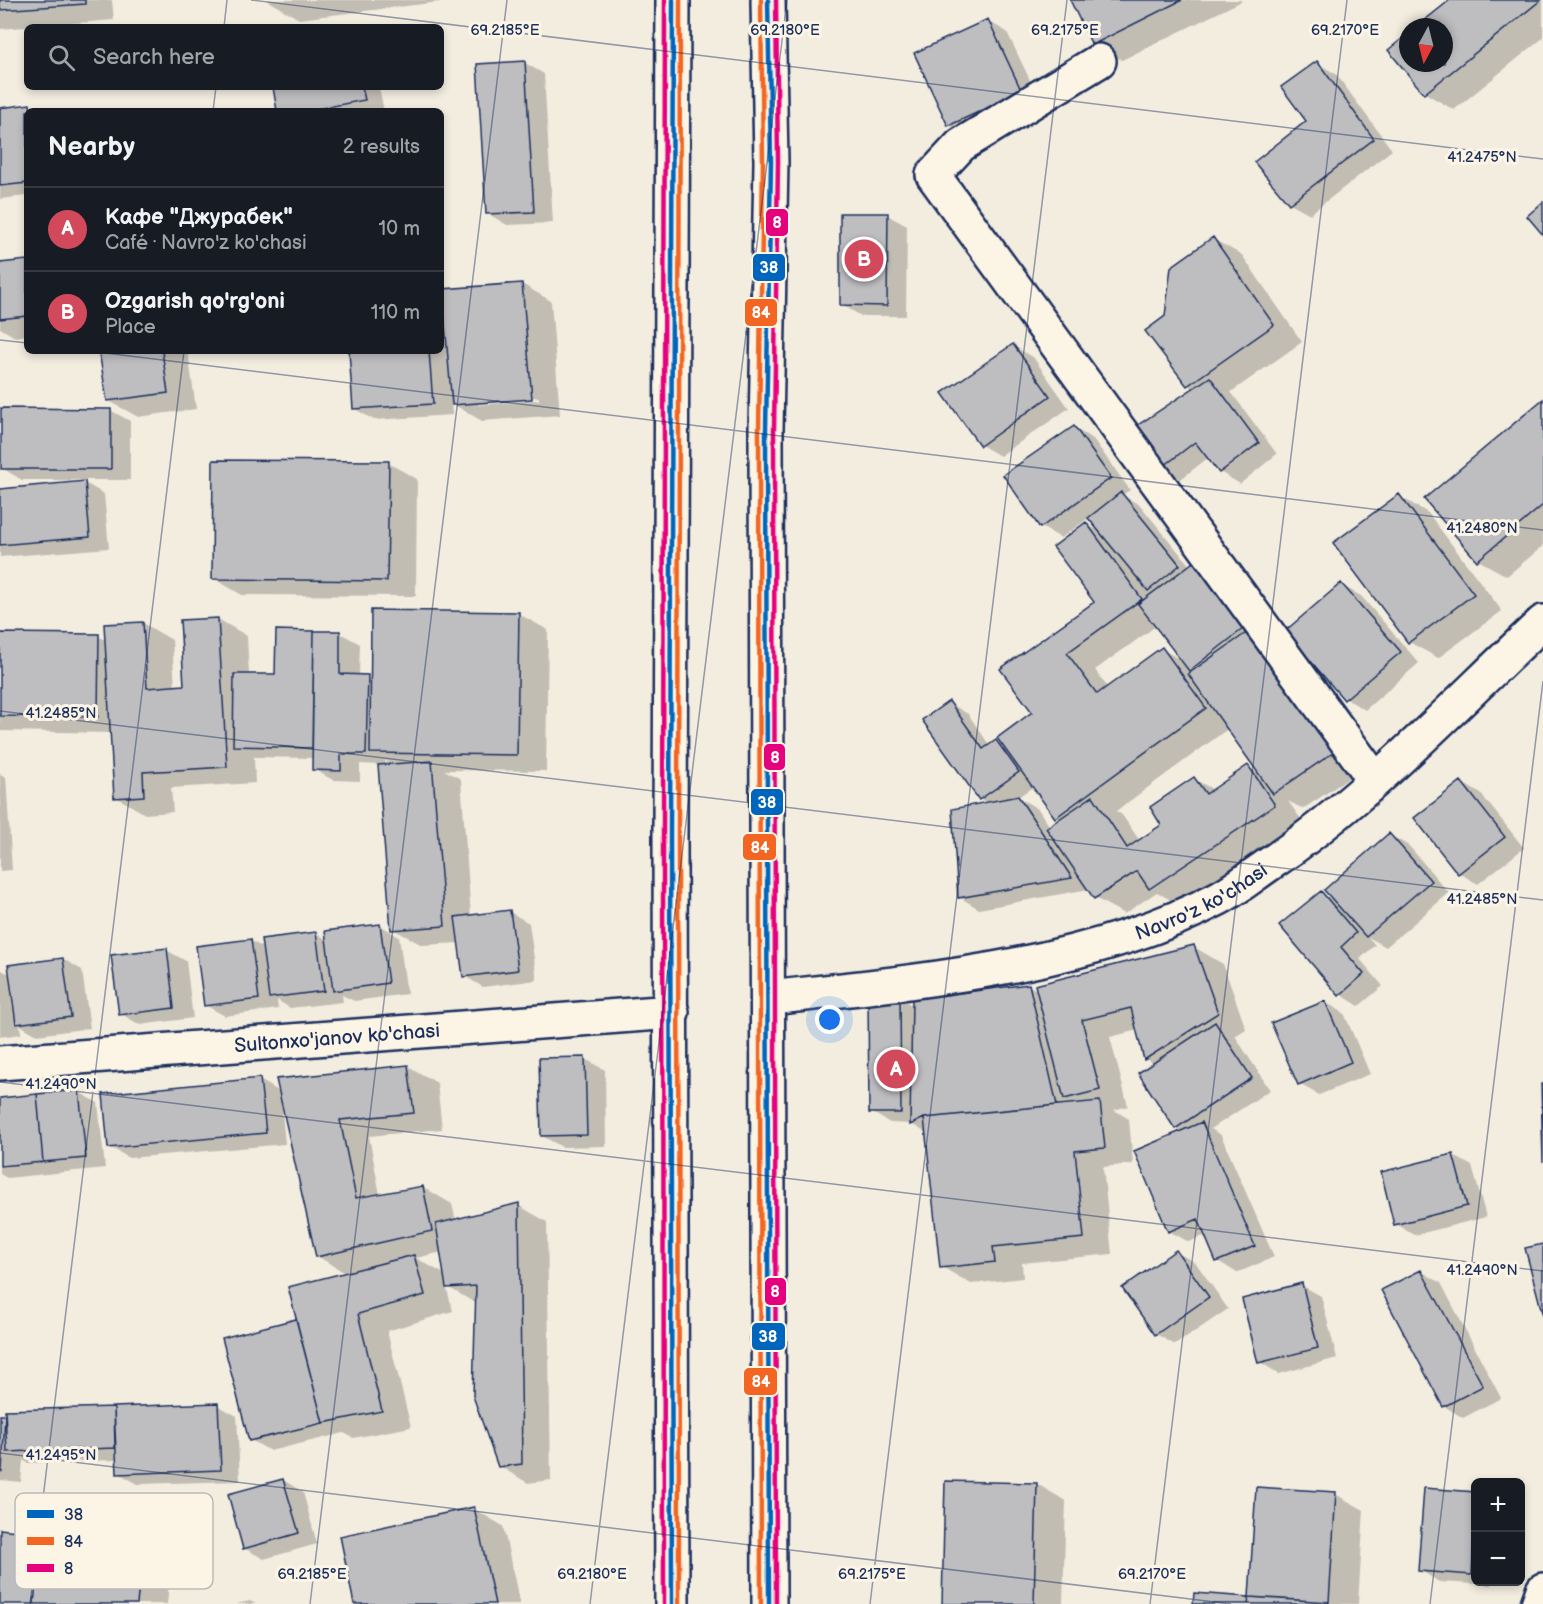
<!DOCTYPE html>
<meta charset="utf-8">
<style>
body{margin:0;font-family:"Balsamiq Sans",sans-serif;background:#242831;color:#f1f3f6}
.controls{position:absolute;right:18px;bottom:18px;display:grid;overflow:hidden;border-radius:9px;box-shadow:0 3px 9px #0003}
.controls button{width:54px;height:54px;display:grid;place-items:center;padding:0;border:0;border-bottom:2px solid #363941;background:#171b24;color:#f1f3f6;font:30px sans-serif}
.compass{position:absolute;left:1399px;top:18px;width:54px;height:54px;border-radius:50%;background:#171b24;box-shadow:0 3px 9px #0003;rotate:187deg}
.you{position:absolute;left:830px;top:1020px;width:21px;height:21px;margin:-15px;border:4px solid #fff;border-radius:50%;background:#1a73e8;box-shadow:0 0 0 9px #1a73e833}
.badge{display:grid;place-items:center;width:39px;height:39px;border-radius:50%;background:#d1495b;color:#fff;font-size:20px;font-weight:700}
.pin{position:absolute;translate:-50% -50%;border:3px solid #fff;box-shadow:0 2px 6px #0006}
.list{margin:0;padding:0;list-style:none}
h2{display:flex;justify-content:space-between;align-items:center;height:78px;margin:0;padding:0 24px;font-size:26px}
h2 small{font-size:20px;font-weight:400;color:#9ea1a6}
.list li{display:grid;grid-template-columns:39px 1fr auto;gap:18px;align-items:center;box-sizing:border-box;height:84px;padding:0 24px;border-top:2px solid #363941}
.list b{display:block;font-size:22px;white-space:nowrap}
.list p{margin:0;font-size:20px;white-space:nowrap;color:#9ea1a6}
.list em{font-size:20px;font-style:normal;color:#9ea1a6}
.icon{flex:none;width:33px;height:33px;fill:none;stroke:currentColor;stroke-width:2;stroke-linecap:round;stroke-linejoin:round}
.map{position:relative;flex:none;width:1543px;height:1604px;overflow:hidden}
.search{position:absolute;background:#171b24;box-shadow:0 3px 9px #0003;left:24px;top:24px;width:420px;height:66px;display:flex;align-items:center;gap:15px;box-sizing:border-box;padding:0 21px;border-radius:9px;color:#9ea1a6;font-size:22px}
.panel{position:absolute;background:#171b24;box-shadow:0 3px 9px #0003;left:24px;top:108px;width:420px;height:246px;border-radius:9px}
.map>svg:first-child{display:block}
</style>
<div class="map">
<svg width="1543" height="1604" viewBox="0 0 1543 1604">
<rect width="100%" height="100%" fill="#f3ede0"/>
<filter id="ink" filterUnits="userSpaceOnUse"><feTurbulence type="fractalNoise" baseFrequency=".0167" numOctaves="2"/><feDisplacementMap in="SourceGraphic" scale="12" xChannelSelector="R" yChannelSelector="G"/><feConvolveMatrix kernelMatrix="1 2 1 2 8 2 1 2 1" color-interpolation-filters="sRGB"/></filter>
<g filter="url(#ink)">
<path fill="#0003" fill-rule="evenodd" d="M0,0H112L114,20L0,29Z
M266,0H448V1L299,19Z
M1071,0H1241L1242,1L1122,60L1093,44Z
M1452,0H1543V38L1454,110L1425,93L1390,50L1408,35V63H1444V27H1419Z
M988,21L1007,32L1041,103L969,137L949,125L916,54Z
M525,63L544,74L553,223L507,225L487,213Z
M1317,63L1336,74L1392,150L1310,214L1290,203L1308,122Z
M274,87H379L384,111H279Z
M30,106L39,111H27V196L0,199V109Z
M887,215L907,226L906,316H861L841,304Z
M1213,239L1242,255L1302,342L1231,392L1277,454L1240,484L1220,472L1209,457L1181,479L1161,468L1194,389L1188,385L1167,316Z
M27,261V335L15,337L0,328V265Z
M522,284L551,301L560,415L482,421L451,403L452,415L374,420L355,409L350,351H441V314L446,316ZM539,397V400L478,405V402Z
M1013,346L1033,357L1069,408L1000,456L981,445Z
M101,351H188L196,409L138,417L109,401Z
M1543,401V546L1507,576L1478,560Z
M110,410L130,421V480H22L2,468Z
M1074,428L1093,439L1130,490L1122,495L1140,505L1190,566L1196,561L1362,769L1303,809L1288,801L1303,822L1179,905L1157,892L1124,914L1095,898L1089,889L979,909L959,897L988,804L980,799L949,703L968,714L990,746L996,742L1006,747L1034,713L1002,669L1096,602L1086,524L1104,534L1090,517L1061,538L1041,527ZM1156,626L1184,662L1162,649L1108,688L1095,670ZM1229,728L1261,774L1248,767L1214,790L1194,779L1164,825L1140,841L1122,815L1116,811ZM1034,786L1056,816L1061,819L1050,827L1038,809L1018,797Z
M388,463L417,479L416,596L242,595L213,578Z
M85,483L104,494L109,548L0,557V490Z
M1399,496L1428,513L1502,611L1438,658L1409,642Z
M1341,585L1361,596L1419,663L1365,710L1345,698Z
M519,614L548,630L546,771L444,770L461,779L471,917L510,912L529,923L537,980L483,987L464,976L460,943L422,945L393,929L380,765L360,764V781L333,780L313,769V758L254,757L255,783L171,788L173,812L145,814L116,797L112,733L0,731V634L98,636L107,641L143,623L172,640L175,687H185L218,619L247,636L249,675L276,676L277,631L340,633L360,644L359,676L372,679ZM385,761L388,762L393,765L385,766Z
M0,774L6,777L12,870L0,871Z
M1461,782L1481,794L1524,848L1478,884L1459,873Z
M1390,835L1409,846L1449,893L1386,947L1368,937L1375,945L1360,959L1383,986L1359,1006L1340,994L1321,893L1335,901Z
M380,925L399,937L407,994L354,1001L342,995L343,1002L290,1008L277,1000L278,1009L225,1016L205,1005L251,941L264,948L316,933L327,940Z
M1194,947L1223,964L1246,1029L1235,1036L1270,1090L1211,1129L1221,1135L1274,1257L1237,1273L1218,1261L1206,1235L1189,1242L1169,1231L1183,1132L1176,1128L1154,1064L1145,1059L1138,1030L1110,1037L1128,1106L1114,1110L1129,1119L1133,1164L1103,1167L1112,1254L1022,1263L1023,1278L971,1284L942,1267L927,1133L911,1124L890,1123L871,1112L900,998L913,1006L1029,986L1039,991Z
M166,950L186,961L193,1018L140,1025L121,1014Z
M63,959L82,970L90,1028L37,1035L20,1025L21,1034L0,1037V969L11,975Z
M1325,1002L1344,1013L1370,1074L1319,1095L1299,1084Z
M585,1059L605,1070L606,1146L562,1147L542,1136Z
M408,1066L437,1083L442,1129L369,1136L380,1195L423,1187L452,1204L456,1221L518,1205L547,1222L551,1480L528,1483L499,1466L477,1304L446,1286L453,1311L387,1331L411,1427L353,1438L344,1433L270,1451L251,1440L224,1339L298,1320L347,1274L317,1256L283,1103H281L285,1144L129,1158L110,1147L260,1080L280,1092ZM442,1252L446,1275L416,1258Z
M79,1092L98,1103L105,1168L7,1178L0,1174V1099Z
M1453,1155L1472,1166L1486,1217L1415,1235L1396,1224Z
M1176,1252L1196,1263L1228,1309L1175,1345L1156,1334Z
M1421,1271L1441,1283L1501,1398L1463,1418L1444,1406Z
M1301,1285L1321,1296L1337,1358L1279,1374L1260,1362Z
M217,1405L237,1416L240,1481L138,1484L118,1473L117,1460L28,1463L23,1460L21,1482L0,1480V1416H7V1412Z
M283,1480L303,1492L317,1544L264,1559L244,1548Z
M1037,1484L1066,1501L1063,1604H944Z
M1476,1493V1582H1491V1585L1439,1582L1420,1570Z
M1335,1494L1364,1510L1358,1604H1194L1250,1598Z
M474,1509L503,1526L520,1604H356Z
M0,1530L142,1545L171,1562L167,1604H0Z
M250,1601L256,1604H236Z"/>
<path fill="#bebec0" stroke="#1b2f5e" stroke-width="1.5" d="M0,0H85V4L0,10Z
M1070,0H1182L1092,45Z
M1450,0H1541L1424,94L1388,50L1408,34V63H1444V27H1416Z
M988,19L1022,92L948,126L914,53Z
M525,61L534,212L486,214L477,64Z
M1317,61L1374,139L1289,204L1254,162L1306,121L1281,87Z
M273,87H362L365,100L306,111H277Z
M30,104L31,111H27V183L0,186V108Z
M1543,202V235L1527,216Z
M840,213H888L887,306L840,305Z
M1213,237L1274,325L1187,386L1145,331L1165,316L1171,267Z
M27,260V316L0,319V263Z
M522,283L532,399L452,405L442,289Z
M1013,344L1050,396L980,446L942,393Z
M99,351H162L168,393L107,401Z
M349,351H429L433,404L353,409Z
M1210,377L1259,443L1219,473L1195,442L1160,469L1129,431Z
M1543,399V505L1477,561L1424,499Z
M1,408L111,409V469H1Z
M1074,426L1111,478L1040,528L1003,475Z
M213,460L389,461L387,581L212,579Z
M85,481L90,537L0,545V489Z
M1121,492L1180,565L1148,591L1088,518Z
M1399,494L1474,594L1408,643L1333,543Z
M1086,522L1142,599L1067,653L1097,694L1162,647L1206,708L1055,818L997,738L1032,712L1000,669L1094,602L1053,547Z
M1196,560L1248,625L1189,671L1138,604Z
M1341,583L1401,652L1344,700L1285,631Z
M371,610L519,612L517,755L370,753Z
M218,618L227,767L143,772L144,796L114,798L104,624L143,622L147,688L184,685L180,620Z
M276,630L314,631L312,748L233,746L234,674H275Z
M314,631H340V674L368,675L366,754H341V771L312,770Z
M1249,631L1334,752L1273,794L1188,674Z
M0,633L99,634L98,717L0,716Z
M949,701L983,749L996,740L1019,772L979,800L922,720Z
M432,761L445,926L391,930L378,765Z
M1248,765L1275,805L1149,889L1137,871L1094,899L1046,828L1093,796L1127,848L1161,825L1150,807L1194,777L1206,794Z
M1461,781L1505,837L1458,874L1414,818Z
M1018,796L1072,878L958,898L952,809Z
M1389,833L1431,881L1366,937L1324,890Z
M1321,891L1356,933L1341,947L1364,974L1339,996L1279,925Z
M510,910L518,970L463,977L455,917Z
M380,924L388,983L333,991L325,931Z
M316,932L324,991L269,998L261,939Z
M251,939L259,999L204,1006L196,946Z
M1194,945L1218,1013L1144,1060L1131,1008L1082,1020L1100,1090L1064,1099L1035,985Z
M167,948L174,1008L119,1015L111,955Z
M63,958L71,1017L16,1024L8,965Z
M1029,984L1057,1105L924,1118L910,1125L912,999Z
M868,996L900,997L901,1113H869Z
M1325,1001L1351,1062L1298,1085L1271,1023Z
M1215,1022L1252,1078L1175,1129L1138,1073Z
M585,1057L587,1135L541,1136L539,1058Z
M408,1065L414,1113L340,1120L356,1198L423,1186L432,1231L316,1257L276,1079Z
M260,1078L266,1133L108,1148L103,1094Z
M1541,1084H1543V1162Z
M79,1090L86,1158L43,1162L37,1094Z
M37,1094L43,1162L0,1166V1098Z
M1100,1101L1105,1148L1075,1151L1084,1238L993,1247L995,1262L940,1268L924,1118Z
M1202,1122L1255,1246L1216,1262L1198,1219L1168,1232L1134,1151Z
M1453,1154L1467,1206L1394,1225L1381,1172Z
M519,1203L522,1464L498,1467L473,1396L476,1286L446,1288L436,1224Z
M1543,1244V1316L1525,1248Z
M1176,1250L1209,1297L1155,1335L1122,1288Z
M414,1255L425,1295L358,1314L382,1411L323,1423L288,1287Z
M1421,1270L1483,1386L1443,1407L1381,1290Z
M1302,1283L1318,1348L1258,1363L1242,1299Z
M296,1319L323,1423L249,1441L222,1338Z
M218,1403L221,1470L117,1474L114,1407Z
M114,1407L115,1448L7,1452L5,1410Z
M0,1415H5L2,1472L0,1471Z
M283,1479L299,1533L243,1549L228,1494Z
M945,1481L1037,1483L1034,1604H942Z
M1256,1487L1336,1492L1329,1602L1249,1597Z
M1424,1488L1476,1492L1472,1575L1418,1571Z
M474,1507L495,1604H354L340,1536Z
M0,1529L41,1534L34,1604H0Z
M41,1534L143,1544L137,1604H34Z
M1194,1593L1249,1597L1248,1604H1193Z
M1249,1597L1329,1602L1328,1604H1248Z"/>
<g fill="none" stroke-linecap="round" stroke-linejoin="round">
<defs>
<path id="street" d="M1099,61L961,145L933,175L1375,780
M1538,1604L1543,1590"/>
<g id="secondary">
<path id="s1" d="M769,998C914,982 1089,967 1219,898C1236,889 1252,876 1268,865C1369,797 1454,705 1543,622"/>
<path id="s2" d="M0,1063L672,1012"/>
</g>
<path id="primary" d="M768,0L771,162L766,430L769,1604
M672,1604L670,836L673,0"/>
</defs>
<use href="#street" stroke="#1b2f5e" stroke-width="38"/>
<use href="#secondary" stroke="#1b2f5e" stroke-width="38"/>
<use href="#primary" stroke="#1b2f5e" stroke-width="38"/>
<use href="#street" stroke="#fcf5e5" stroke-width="33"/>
<use href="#secondary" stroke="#fcf5e5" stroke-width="33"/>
<use href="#primary" stroke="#fcf5e5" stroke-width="33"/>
<defs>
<path id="bus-1" d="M768,0L771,162L766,430L769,1604
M672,1604L670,836L673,0"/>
<path id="bus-2" d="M761,0L763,162L759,430L761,1604
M679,1604L678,836L680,0"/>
<path id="bus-3" d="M776,0L778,162L774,430L776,1604
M664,1604L663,836L665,0"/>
</defs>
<use href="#bus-1" stroke="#fcf5e5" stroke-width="9"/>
<use href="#bus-2" stroke="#fcf5e5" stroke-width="9"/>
<use href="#bus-3" stroke="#fcf5e5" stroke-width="9"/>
<use href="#bus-1" stroke="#0065bd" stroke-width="4.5"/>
<use href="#bus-2" stroke="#f26522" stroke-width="4.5"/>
<use href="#bus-3" stroke="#e5007d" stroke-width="4.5"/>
</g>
</g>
<path fill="none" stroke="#1b2f5e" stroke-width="1.5" stroke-opacity="0.45" d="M251,0L1543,159M224,27L227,0M213,111L216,87M0,340L27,343M89,351L1543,530M0,711L1543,900M0,1082L1543,1271M0,1453L1231,1604M30,1604L184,351M310,1604L507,0M590,1604L787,0M870,1604L1067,0M1150,1604L1347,0M1430,1604L1543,681"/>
<g text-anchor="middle" stroke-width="6" stroke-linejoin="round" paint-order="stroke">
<g font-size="20" fill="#1b2f5e" stroke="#fcf5e5">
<text dy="7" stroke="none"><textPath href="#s1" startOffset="446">Navro'z ko'chasi</textPath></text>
<text dy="7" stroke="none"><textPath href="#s2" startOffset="338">Sultonxo'janov ko'chasi</textPath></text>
</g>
</g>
<rect x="15" y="1493" width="198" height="96" rx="9" fill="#fcf5e5" stroke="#b8babc" stroke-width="1.5"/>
<rect x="27" y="1510" width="27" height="8" fill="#0065bd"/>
<rect x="27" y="1537" width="27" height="8" fill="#f26522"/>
<rect x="27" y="1564" width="27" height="8" fill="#e5007d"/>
<g font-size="16" fill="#1b2f5e">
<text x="64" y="1520">38</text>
<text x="64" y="1547">84</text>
<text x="64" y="1574">8</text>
</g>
<g font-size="15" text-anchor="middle" fill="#1b2f5e" stroke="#fcf5e5" stroke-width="6" stroke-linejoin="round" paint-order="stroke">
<text x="505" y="35">69.2185°E</text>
<text x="785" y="35">69.2180°E</text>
<text x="1065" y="35">69.2175°E</text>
<text x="1345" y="35">69.2170°E</text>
<text x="1482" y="162">41.2475°N</text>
<text x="1482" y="533">41.2480°N</text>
<text x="61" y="718">41.2485°N</text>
<text x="1482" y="904">41.2485°N</text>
<text x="61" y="1089">41.2490°N</text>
<text x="1482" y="1275">41.2490°N</text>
<text x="61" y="1460">41.2495°N</text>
<text x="312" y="1579">69.2185°E</text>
<text x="592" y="1579">69.2180°E</text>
<text x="872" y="1579">69.2175°E</text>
<text x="1152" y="1579">69.2170°E</text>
</g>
<g stroke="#fcf5e5" stroke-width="2">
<rect x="765" y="208" width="24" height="29" rx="6" fill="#e5007d"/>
<rect x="752" y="253" width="34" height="29" rx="6" fill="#0065bd"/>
<rect x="744" y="298" width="34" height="29" rx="6" fill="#f26522"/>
<rect x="763" y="743" width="23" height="28" rx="6" fill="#e5007d"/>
<rect x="750" y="788" width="34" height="28" rx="6" fill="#0065bd"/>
<rect x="742" y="833" width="35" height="28" rx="6" fill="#f26522"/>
<rect x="764" y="1277" width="23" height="29" rx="6" fill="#e5007d"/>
<rect x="751" y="1322" width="35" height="29" rx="6" fill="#0065bd"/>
<rect x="743" y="1367" width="35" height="29" rx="6" fill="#f26522"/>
</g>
<g font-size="16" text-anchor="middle" font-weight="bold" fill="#fff">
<text x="777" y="228">8</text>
<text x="769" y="273">38</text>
<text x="761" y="318">84</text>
<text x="775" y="763">8</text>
<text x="767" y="808">38</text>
<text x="760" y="853">84</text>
<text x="775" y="1297">8</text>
<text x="768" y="1342">38</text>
<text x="761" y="1387">84</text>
</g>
</svg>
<div class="controls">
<button>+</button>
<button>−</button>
</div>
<svg class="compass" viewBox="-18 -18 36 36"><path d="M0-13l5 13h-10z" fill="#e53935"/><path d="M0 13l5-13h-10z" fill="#9ea1a6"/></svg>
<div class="you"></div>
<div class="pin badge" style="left:896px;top:1069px">A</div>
<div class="pin badge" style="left:864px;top:259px">B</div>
<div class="search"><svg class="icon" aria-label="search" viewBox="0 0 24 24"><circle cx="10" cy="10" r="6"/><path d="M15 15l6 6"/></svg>Search here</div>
<section class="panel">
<h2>Nearby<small>2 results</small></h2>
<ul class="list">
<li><span class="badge">A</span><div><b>Кафе &quot;Джурабек&quot;</b><p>Café · Navro'z ko'chasi</p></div><em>10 m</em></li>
<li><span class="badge">B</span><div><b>Ozgarish qo'rg'oni</b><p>Place</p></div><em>110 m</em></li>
</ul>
</section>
</div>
